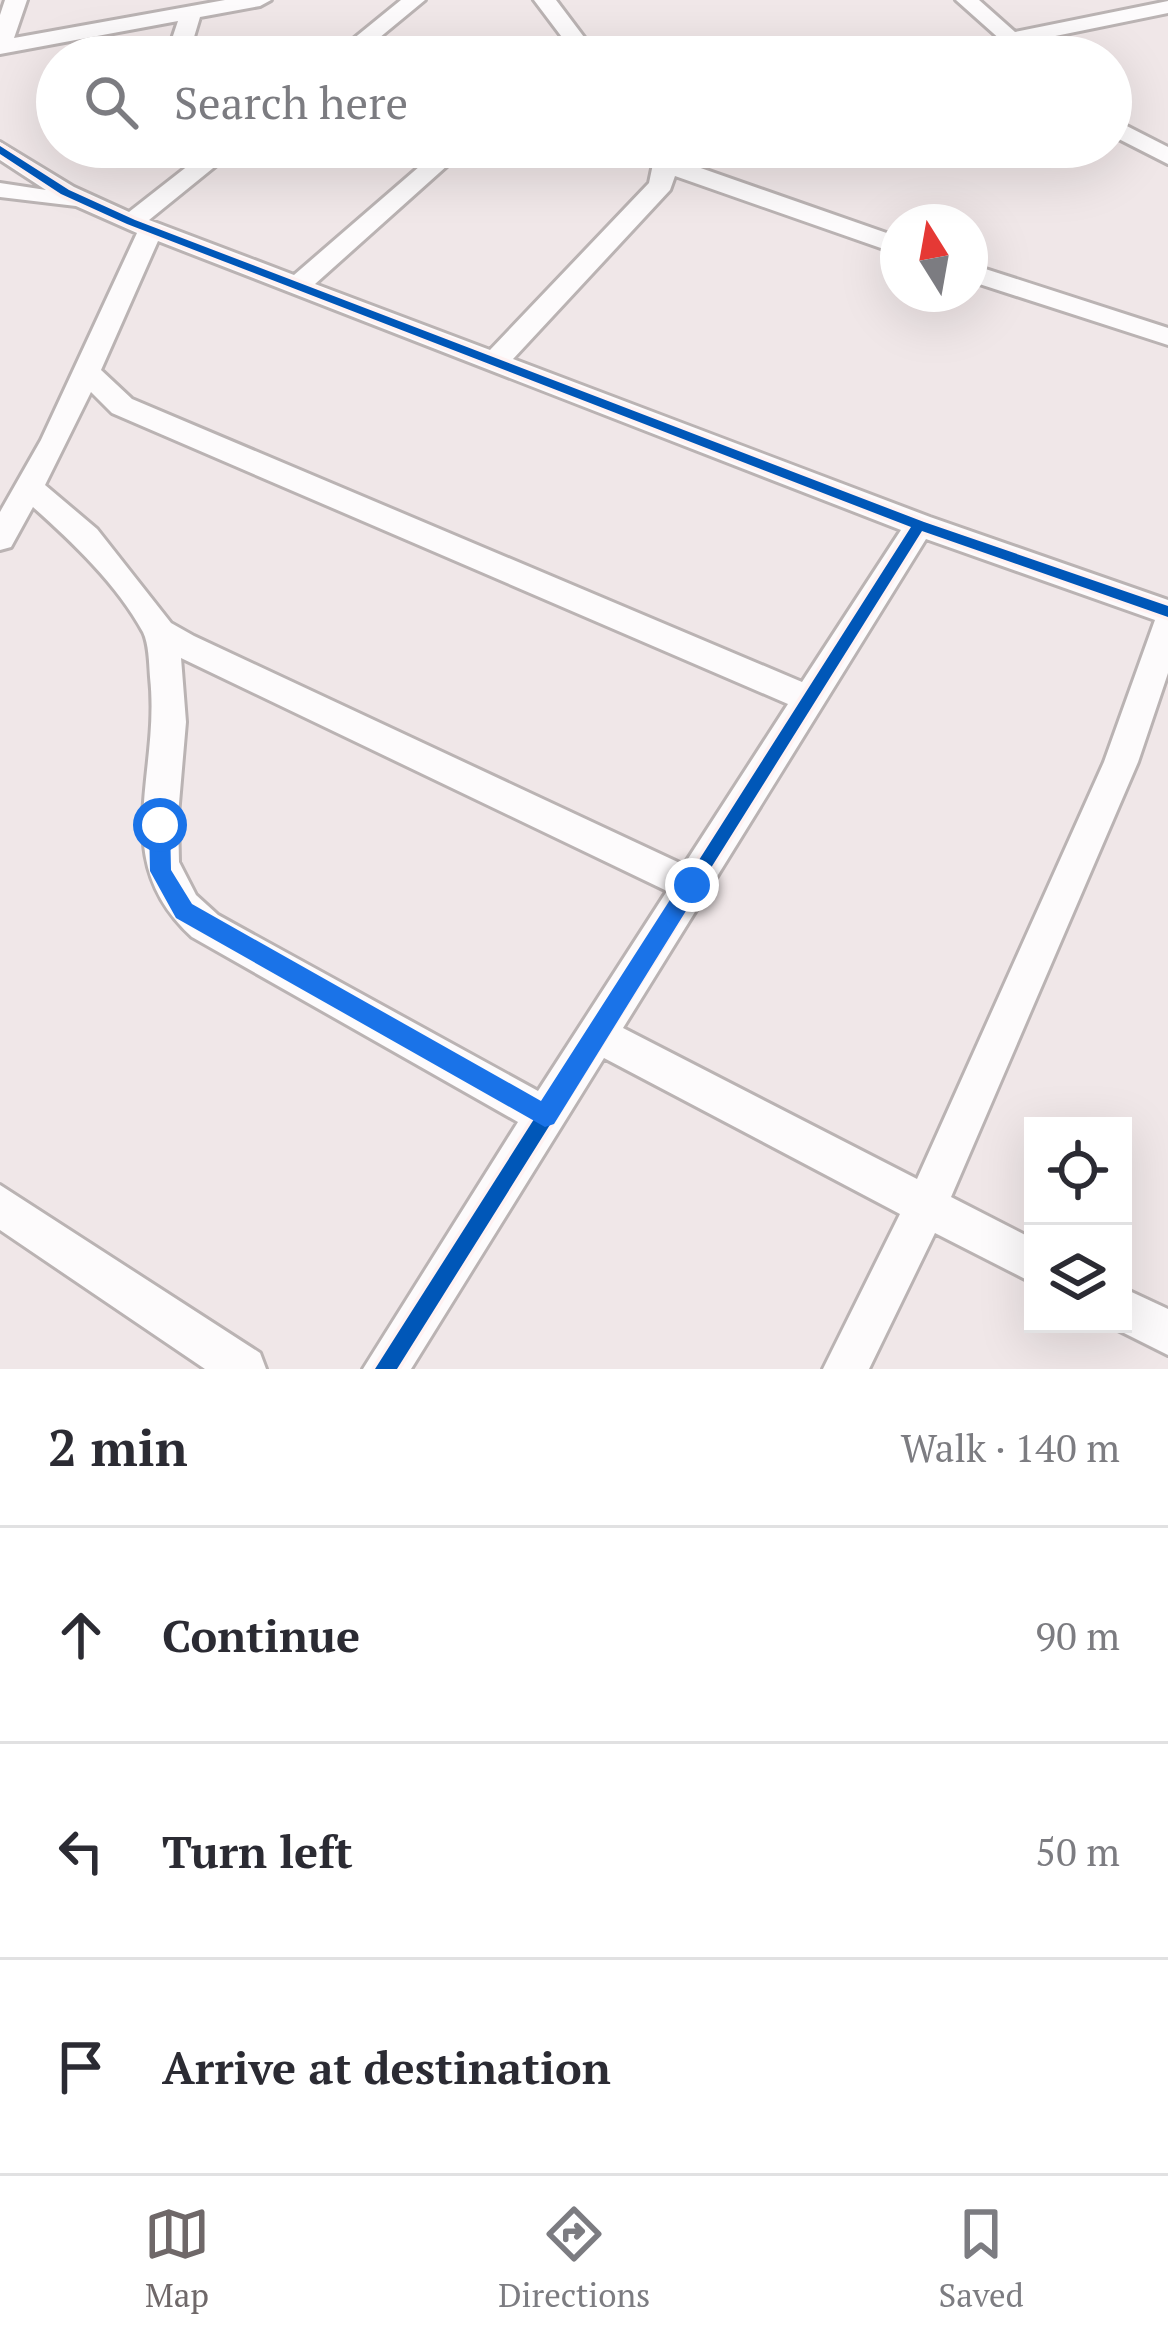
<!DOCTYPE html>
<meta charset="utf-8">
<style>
body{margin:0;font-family:"PT Serif",serif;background:#f7f7f7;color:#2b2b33}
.controls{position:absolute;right:36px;bottom:36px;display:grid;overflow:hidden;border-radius:0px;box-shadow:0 12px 48px #0002}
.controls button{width:108px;height:108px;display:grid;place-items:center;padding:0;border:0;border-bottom:3px solid #e1e1e2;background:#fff;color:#2b2b33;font:60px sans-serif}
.compass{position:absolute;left:880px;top:204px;width:108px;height:108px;border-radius:50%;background:#fff;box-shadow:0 12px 48px #0002;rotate:349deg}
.stop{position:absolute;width:36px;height:36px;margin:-27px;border:9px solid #1a73e8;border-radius:50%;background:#fff}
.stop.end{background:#1a73e8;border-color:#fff;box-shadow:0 3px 12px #0008}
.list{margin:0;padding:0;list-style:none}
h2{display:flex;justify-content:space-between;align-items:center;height:156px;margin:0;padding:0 48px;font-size:51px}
h2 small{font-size:39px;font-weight:400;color:#7c7c81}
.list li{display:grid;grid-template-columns:78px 1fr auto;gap:36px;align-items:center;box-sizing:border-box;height:216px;padding:0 48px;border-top:3px solid #e1e1e2}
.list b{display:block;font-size:45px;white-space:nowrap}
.list em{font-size:39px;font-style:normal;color:#7c7c81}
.icon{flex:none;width:66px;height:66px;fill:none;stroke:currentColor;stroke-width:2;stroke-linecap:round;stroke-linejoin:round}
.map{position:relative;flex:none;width:1168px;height:1369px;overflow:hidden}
.search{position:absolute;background:#fff;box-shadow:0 12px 48px #0002;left:36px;right:36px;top:36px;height:132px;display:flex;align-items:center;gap:30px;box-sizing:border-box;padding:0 42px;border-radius:66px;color:#7c7c81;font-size:45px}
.sheet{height:804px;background:#fff}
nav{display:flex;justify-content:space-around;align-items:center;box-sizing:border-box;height:168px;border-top:3px solid #e1e1e2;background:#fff;font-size:33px;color:#7c7c81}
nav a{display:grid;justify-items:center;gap:6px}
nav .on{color:#6f6869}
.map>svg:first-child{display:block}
</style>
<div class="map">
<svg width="1168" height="1369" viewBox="0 0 1168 1369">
<rect width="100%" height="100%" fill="#f0e7e8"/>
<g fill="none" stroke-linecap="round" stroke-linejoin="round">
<defs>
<path id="street" d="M5,0H27L14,38L225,0H271L260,6L200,17L188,57H166L178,21L0,54V15Z
M401,0H425L356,57H331Z
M534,0H556L599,57H577Z
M956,0H979L1015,32L1168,1V13L1026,42L1034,51L1020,57Z
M1111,118L1168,147V164L1111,135Z
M0,142L74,187L129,212L212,147H239L149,220L294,275L442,147H468L315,284L490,350L649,183L653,164L645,147H669L675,159L898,237V254L675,176L670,190L513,359L930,517L1168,600V673L1138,762L951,1197L1033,1239V1283L935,1233L869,1369H823L900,1214L604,1058L411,1369H363L518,1122L192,937C107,859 161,776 150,677C149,663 149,644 143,632C117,584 72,542 33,507L11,547L0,550V512L41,440L137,233L76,206L0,197V183L46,190L0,160ZM158,241L901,530L802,682L132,399L101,370ZM91,392L112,413L788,704L684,865L194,636L171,623L97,529L45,485ZM926,539L1155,620L1104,762L917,1179L623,1028ZM181,658L667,891L538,1091L218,915L196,895L179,862L178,815L186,722Z
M970,264L1168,328V345L970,281Z
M0,1185L260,1353L266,1369H205L0,1230Z
M1123,1288L1168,1309V1355L1108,1325L1123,1324Z"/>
</defs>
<use href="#street" stroke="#bab3b3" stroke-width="6"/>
<use href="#street" fill="#fdfbfc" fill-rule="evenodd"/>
<defs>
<path id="cycleway" d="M0,146L69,190L135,220L924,522L1168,606V617L922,531L397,1369H375L911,527L127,224L61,194L0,154Z"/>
</defs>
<use href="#cycleway" stroke="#fff2f2" stroke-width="7"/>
<use href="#cycleway" fill="#0057b8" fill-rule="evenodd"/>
</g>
<path fill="#1a73e8" d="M160,816L170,825L171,870L192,904L541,1101L684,878L692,876L702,885L554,1124L545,1127L176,918L150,871L149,825Z"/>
</svg>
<div class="controls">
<button><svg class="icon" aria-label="locate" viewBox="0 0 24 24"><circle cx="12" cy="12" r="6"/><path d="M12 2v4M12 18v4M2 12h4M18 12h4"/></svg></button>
<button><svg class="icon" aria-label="layers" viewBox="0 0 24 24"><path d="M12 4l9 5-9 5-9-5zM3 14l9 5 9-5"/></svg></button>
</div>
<svg class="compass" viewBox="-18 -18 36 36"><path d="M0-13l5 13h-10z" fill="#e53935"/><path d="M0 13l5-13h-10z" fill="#7c7c81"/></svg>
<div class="stop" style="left:160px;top:825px"></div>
<div class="stop end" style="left:692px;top:885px"></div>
<div class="search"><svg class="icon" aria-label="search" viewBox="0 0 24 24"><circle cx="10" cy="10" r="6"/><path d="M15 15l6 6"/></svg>Search here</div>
</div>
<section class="sheet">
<h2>2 min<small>Walk · 140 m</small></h2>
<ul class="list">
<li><svg class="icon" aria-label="ahead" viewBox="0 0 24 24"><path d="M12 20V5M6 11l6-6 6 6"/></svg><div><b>Continue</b></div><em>90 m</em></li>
<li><svg class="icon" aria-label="left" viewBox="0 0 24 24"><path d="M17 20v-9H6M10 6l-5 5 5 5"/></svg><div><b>Turn left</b></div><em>50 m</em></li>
<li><svg class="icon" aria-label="arrive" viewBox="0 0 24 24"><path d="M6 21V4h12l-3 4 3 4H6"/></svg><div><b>Arrive at destination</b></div></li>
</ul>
</section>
<nav>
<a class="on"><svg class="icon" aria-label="map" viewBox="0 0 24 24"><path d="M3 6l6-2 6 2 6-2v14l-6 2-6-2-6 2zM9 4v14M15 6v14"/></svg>Map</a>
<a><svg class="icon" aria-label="directions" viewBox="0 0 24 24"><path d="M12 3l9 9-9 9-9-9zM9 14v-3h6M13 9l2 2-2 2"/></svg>Directions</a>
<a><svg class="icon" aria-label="saved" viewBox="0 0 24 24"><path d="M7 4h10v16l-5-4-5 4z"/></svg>Saved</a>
</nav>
